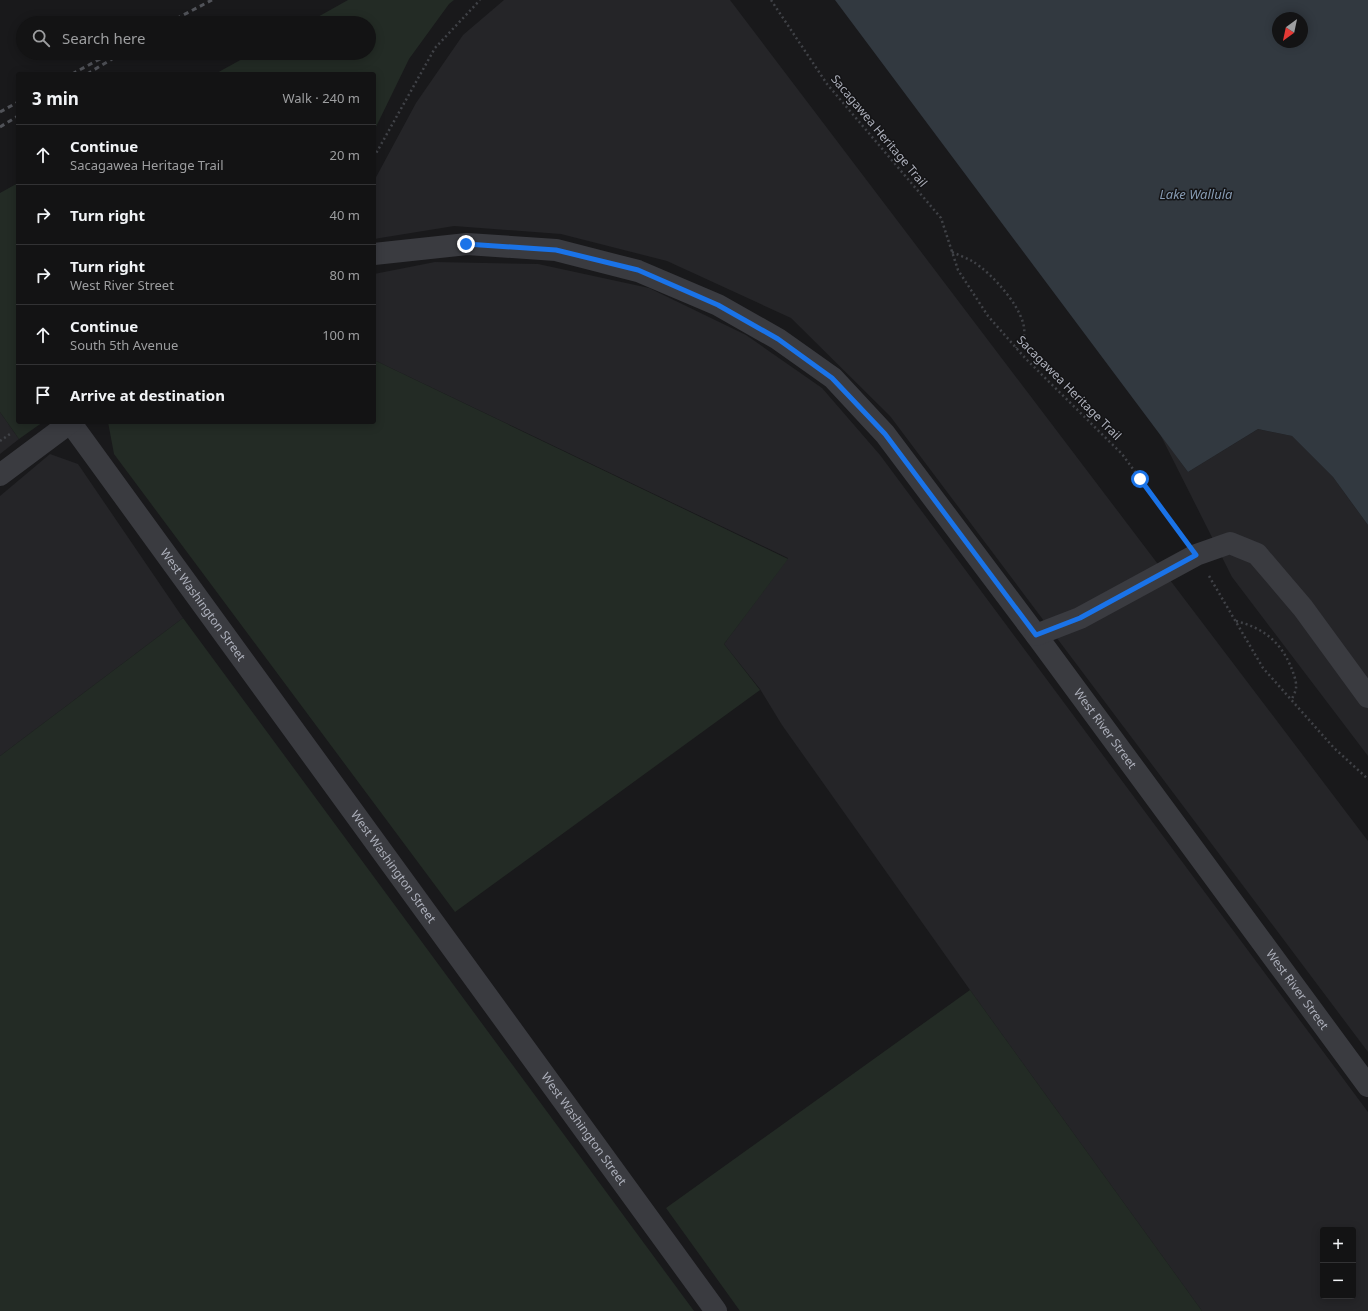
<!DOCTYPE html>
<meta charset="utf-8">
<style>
body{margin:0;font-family:"Noto Sans",sans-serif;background:#202022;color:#f1f3f6}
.controls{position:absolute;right:12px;bottom:12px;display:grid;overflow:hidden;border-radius:4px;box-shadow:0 2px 10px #0003}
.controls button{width:36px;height:36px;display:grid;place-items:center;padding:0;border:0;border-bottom:1px solid #323234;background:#131314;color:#f1f3f6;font:20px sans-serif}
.compass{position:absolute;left:1272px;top:12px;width:36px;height:36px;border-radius:50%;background:#131314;box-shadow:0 2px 10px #0003;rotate:213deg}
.stop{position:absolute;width:12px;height:12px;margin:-9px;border:3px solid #1a73e8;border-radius:50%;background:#fff}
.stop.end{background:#1a73e8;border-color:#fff;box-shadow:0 1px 4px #0008}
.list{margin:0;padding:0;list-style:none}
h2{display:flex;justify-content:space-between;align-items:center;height:52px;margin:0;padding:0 16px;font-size:17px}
h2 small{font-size:13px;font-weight:400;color:#9d9ea0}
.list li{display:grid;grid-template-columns:26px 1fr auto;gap:12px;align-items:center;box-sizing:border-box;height:60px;padding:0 16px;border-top:1px solid #323234}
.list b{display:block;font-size:15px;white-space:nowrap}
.list p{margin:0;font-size:13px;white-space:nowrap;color:#9d9ea0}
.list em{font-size:13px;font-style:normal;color:#9d9ea0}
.icon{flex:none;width:22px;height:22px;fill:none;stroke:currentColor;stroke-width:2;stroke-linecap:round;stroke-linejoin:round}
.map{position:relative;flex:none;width:1368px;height:1311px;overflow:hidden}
.search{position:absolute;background:#131314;box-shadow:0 2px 10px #0003;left:16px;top:16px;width:360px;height:44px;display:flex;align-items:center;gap:10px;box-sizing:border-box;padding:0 14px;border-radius:22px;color:#9d9ea0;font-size:15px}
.panel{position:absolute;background:#131314;box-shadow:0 2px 10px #0003;left:16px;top:72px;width:360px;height:352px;border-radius:4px}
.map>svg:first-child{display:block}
</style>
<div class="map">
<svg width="1368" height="1311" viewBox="0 0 1368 1311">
<rect width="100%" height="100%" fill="#19191b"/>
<path fill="#252528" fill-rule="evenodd" d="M504,0H730L1368,841V1052L890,416L791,318L667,261L561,234L454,226L374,239V181L416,103L463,35Z
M435,262L538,264L649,288L746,335L822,388L880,455L1368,1112V1311H1202L970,990L782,725L760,689L724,644L788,558L374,360V274ZM1323,1230H1353V1296H1323Z
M0,412L19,439L0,454Z
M1258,429L1292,436L1333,477L1368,525V756L1232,577L1160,434L1188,472Z
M50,454L78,464L183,618L0,756V496Z"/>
<path fill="#232b25" d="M348,0H454L449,4L409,59L374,131V74H215L253,53H369V23H307Z
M18,183V422H43L19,439L0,412V193Z
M374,360L788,559L724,644L760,690L455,912L114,454L108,422H374Z
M183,618L694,1311H0V756Z
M970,990L1202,1311H740L666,1208Z"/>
<path fill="#323940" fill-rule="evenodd" d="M835,0H1368V525L1333,477L1292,436L1258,429L1188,472ZM1278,18H1302V42H1278Z"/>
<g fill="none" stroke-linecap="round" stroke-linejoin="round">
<path stroke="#404247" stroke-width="2.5" stroke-dasharray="2 3" stroke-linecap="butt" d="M771,0L827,84L941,218L958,270L988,316L1026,359L1122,454L1182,536
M374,157L435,48L480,0
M952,252C959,255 966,258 972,261C991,272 1028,312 1024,335C1023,339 1019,344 1016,348
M0,441L10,434
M1209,576L1263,668L1334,748L1368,779
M1236,621C1263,628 1280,641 1291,667C1293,672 1297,682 1296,688C1296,691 1293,696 1292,699"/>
<g stroke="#3a3b40" stroke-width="22">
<path id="s1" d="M374,254L467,244L556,250L638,271L718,305L778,339L833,378L885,434L1036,635L1368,1086"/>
<path id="s2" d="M70,422L716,1311"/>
<path d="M0,475L71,422"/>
<path d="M1036,635L1080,618L1196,555L1230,543L1257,554L1303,608L1368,697"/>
</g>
<path stroke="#515359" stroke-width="3" stroke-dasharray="5 4" stroke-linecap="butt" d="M168,23L212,0
M72,74L111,53
M87,74L122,53
M0,112L18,102
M0,127L18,116"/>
</g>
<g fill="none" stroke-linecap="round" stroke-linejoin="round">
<path stroke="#1a73e8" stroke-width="5" d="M466,244L556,250L638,270L718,305L778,339L832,378L885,434L1036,635L1080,618L1196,555L1140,479"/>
</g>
<g text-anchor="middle" stroke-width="3" stroke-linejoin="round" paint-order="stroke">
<g font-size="12" fill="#acafba" stroke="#141416">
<text transform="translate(879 131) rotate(50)" y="4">Sacagawea Heritage Trail</text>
<text transform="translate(1069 388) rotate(45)" y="4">Sacagawea Heritage Trail</text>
<text dy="4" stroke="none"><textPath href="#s2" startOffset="226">West Washington Street</textPath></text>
<text dy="4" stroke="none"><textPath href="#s1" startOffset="935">West River Street</textPath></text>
<text dy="4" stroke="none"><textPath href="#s2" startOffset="550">West Washington Street</textPath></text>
<text dy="4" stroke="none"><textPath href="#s1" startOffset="1259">West River Street</textPath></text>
<text dy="4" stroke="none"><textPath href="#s2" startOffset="874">West Washington Street</textPath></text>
</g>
<g font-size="13" font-style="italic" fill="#869ab2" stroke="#141416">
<text x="1196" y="199">Lake Wallula</text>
</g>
</g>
</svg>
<div class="controls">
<button>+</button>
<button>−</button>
</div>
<svg class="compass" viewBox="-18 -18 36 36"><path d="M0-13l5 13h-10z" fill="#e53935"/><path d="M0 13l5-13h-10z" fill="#9d9ea0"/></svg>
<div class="stop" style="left:1140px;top:479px"></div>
<div class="stop end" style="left:466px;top:244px"></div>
<div class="search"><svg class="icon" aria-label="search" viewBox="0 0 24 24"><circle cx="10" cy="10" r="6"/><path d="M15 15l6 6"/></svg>Search here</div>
<section class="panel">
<h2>3 min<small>Walk · 240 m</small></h2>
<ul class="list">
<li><svg class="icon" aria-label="ahead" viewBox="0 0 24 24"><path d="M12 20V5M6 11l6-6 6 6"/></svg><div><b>Continue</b><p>Sacagawea Heritage Trail</p></div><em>20 m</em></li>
<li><svg class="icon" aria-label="right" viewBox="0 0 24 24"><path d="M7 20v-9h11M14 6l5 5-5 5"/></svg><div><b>Turn right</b></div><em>40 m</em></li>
<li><svg class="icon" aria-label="right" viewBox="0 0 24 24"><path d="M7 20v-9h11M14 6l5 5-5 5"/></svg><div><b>Turn right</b><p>West River Street</p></div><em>80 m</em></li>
<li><svg class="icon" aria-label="ahead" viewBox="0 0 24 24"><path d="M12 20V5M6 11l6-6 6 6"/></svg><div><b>Continue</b><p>South 5th Avenue</p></div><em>100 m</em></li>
<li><svg class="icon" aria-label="arrive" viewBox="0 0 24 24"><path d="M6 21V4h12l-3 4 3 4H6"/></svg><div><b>Arrive at destination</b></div></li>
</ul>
</section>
</div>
